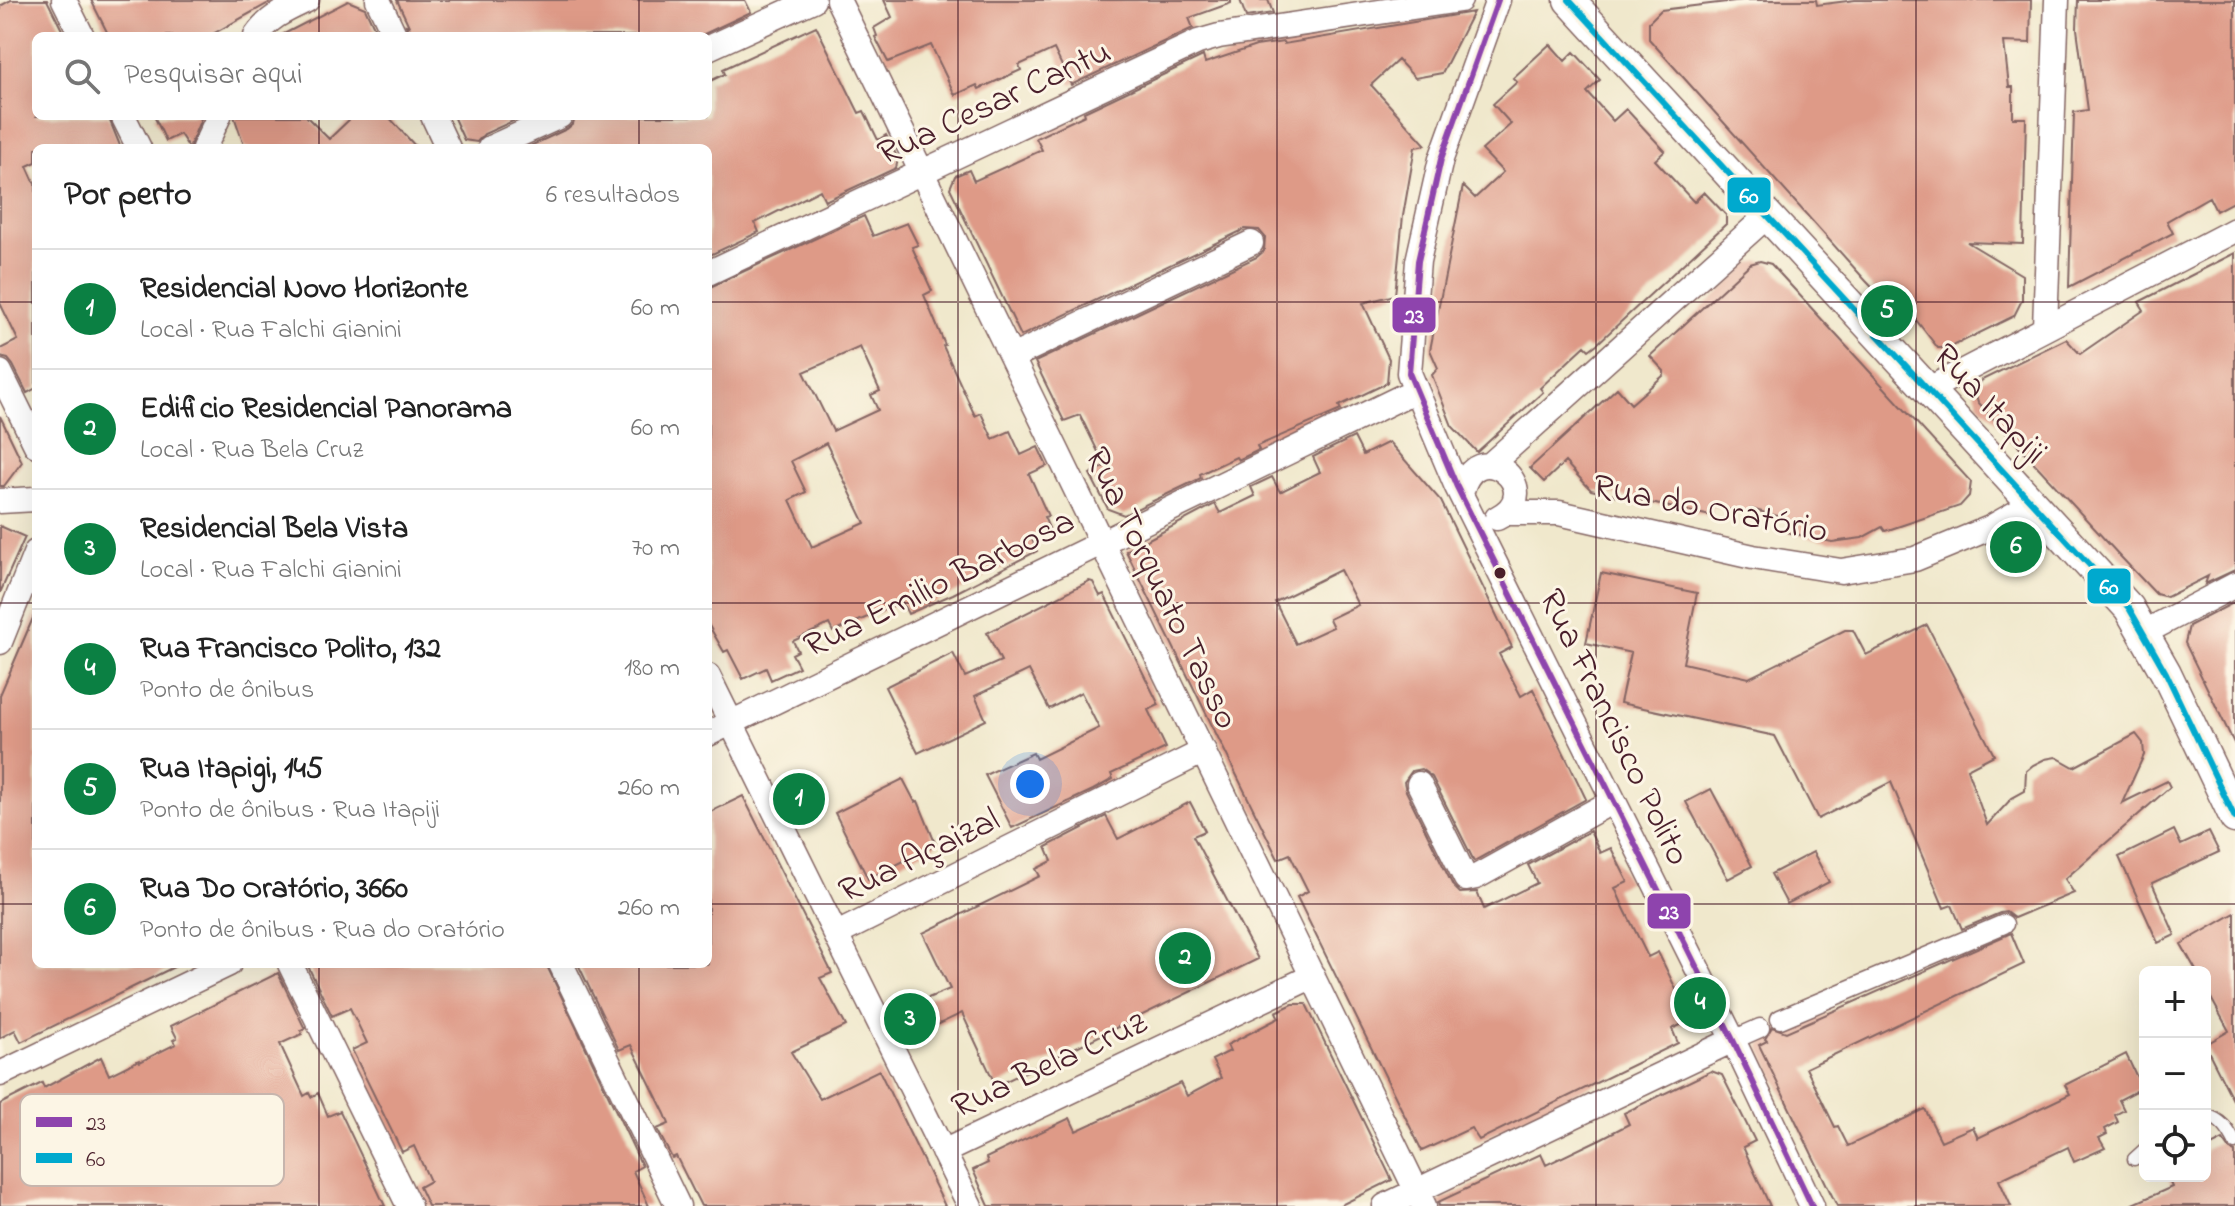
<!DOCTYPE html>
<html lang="pt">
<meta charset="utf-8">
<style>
body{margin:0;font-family:"Indie Flower",sans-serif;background:#f6f6f6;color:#222}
.controls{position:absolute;right:24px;bottom:24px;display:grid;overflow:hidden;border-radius:12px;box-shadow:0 8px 32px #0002}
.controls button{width:72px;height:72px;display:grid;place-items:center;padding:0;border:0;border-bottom:2px solid #e0e0e0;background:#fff;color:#222;font:40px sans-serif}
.you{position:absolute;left:1030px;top:784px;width:28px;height:28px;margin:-20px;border:6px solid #fff;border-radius:50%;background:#1a73e8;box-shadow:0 0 0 12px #1a73e833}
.badge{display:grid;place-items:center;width:52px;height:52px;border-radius:50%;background:#0b8043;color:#fff;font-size:26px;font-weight:700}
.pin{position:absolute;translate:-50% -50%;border:4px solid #fff;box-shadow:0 2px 8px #0006}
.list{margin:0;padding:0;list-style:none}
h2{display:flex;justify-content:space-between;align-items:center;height:104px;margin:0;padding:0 32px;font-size:34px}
h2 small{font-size:26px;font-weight:400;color:#767676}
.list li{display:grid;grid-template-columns:52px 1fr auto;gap:24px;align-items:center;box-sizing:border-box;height:120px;padding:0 32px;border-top:2px solid #e0e0e0}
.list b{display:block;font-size:30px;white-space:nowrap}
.list p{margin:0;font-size:26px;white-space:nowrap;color:#767676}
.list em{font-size:26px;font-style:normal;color:#767676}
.icon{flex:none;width:44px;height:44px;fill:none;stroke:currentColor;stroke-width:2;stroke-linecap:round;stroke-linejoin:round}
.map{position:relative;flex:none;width:2235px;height:1206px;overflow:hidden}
.search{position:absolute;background:#fff;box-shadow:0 8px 32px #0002;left:32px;top:32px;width:680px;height:88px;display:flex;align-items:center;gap:20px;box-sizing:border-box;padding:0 28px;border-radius:12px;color:#767676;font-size:30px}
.panel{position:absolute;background:#fff;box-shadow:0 8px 32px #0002;left:32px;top:144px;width:680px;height:824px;border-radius:12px}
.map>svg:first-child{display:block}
</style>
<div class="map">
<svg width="2235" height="1206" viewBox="0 0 2235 1206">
<rect width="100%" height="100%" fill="#fcf5e5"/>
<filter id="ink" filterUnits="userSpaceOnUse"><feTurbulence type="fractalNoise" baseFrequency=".0125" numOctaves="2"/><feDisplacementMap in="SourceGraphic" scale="16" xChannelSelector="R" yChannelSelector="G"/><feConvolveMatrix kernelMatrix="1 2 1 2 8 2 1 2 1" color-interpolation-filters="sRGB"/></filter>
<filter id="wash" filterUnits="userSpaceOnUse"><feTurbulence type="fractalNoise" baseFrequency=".006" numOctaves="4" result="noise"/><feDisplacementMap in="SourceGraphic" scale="32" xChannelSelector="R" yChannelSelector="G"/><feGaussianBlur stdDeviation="1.8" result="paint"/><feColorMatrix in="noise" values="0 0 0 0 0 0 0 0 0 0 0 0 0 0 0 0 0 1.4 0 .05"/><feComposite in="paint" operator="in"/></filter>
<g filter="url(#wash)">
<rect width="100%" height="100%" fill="#f0e8cc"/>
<g id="blocks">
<path fill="#de9a87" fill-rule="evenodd" d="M11,0H47L65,36H36V116H108L121,148H36V162L27,166L36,186V388L27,393L13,365L8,359L0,357V349L18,340L0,303V6Z
M91,0H274L209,36H109Z
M397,0H745L751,12L700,36H410L406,25L409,26Z
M884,0H1231V3L1189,18L1193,28L1071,85L1054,49L1019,65L1021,70L979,89L977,85L955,95L931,45L888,62L875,37L877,36L874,28L892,17Z
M1240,0H1268L1273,13L1246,17Z
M1743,0H1816L1817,5L1855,0H2031L2030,43L2004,42L2009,87H2013V118H2026L2023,244L1967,242L2022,275V300L2014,316L1949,348H1938L1916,320L1908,325L1866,281L1649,39V22L1661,10Z
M2078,0H2235V201L2216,211L2209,197L2167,221L2173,233L2069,287L2074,112L2088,110L2077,29Z
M348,1L365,8L378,36H280Z
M1473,12L1442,73L1415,78L1398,60L1371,85L1426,145L1415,147L1403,216L1395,295L1363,303L1389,359L1387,383L1339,406L1341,410L1257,446L1259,450L1238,460L1236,457L1200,474L1201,478L1124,515L1108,509L1090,474L1105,466L1080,415L1064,421L1035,362L1257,257L1264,251L1265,237L1259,230L1245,229L1021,336L950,188L955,176L969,170L974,181L1042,150L1036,138L1085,115L1084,112L1203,56L1205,63L1256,46L1283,42L1284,44Z
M816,26L859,113L864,111L878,140L886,135L898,159L896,168L825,201L820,190L755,223L759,232L708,256V148H526L567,129L573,124L575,116H708V82L725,74L723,69Z
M1550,44L1565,61L1574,52L1600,80L1587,92L1613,121L1626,109L1665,151L1655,160L1694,202L1704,192L1726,215V224L1597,344L1589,350L1585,346L1572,358L1540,388L1543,392L1477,452L1452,426L1432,375L1438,368L1430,350L1463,186L1475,198L1503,172L1482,150L1511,124L1493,104L1517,82L1513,78Z
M154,116H202L189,148L180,134L166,141Z
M234,116H306L329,139L353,116H388L417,148H245Z
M453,116H524L484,134L477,142L464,140Z
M864,216L873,236L907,223L918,245L912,247L932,291L924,295L945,345L943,346L975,416L981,413L993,439L1010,431L1021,455L1038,447L1047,466L1029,474L1048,516L1044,517L1049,528L1031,537L1037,551L953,594L908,614L902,602L833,632L829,624L793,641L798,651L792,654L799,667L771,680L766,668L743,679L728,650L724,652L708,624V288ZM860,347L880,391L871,395L878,410L833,431L804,372ZM826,443L865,523L812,547L790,500L806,492L791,461Z
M2235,253V570L2205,584L2208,576L2167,597L2156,594L2120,556L1978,402L1975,392L1982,380L2066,339L2080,354L2144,310L2139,302Z
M1760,261L1771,264L1971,482L1969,496L1960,506L1885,531L1882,527L1862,538L1832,542L1786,532L1789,519L1751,509L1750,514L1712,506L1711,516L1591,490L1565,462L1544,482L1530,468L1617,388L1631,404L1664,375V371L1650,356L1750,264Z
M0,416L22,462L4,486H0Z
M1354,437L1363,455L1389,442L1441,501L1512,647L1499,654L1521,696L1533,689L1586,799L1474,861L1432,777L1421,769L1412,771L1404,782L1406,791L1453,886L1460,893L1477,892L1484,909L1537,883L1528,865L1590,831L1600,853L1611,848L1628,882L1615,888L1623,906L1648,957L1658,952L1691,1020L1672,1029L1678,1043L1479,1140L1471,1128L1422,1151L1297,897L1308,891L1298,871L1290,854L1278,859L1126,551L1215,504L1220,513L1255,496L1251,487L1272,477L1280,492L1320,472L1313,457ZM1340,570L1358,605L1329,619L1333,627L1296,644L1275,602Z
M0,526L25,537L0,593Z
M1601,573L1697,593L1683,663L1749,678L1845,630H1853L1866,655L1927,625L1994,755L1967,769L1987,825L2012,798L2025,791L2026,771L2033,765L2045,759L2056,757L2074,767L2136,734L2143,743L2144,755L2122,803L2167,781L2170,787L2065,879L2074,893L2014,918L2006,912L2000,913L1962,929L1952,905L1944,908L1891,782L1818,819L1775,736L1620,703L1631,653L1586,643Z
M1089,581L1093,582L1100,596L1104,594L1159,705L1148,710L1166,748L1111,774L1113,779L1093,790L1012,828L985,775L1033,753L1036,759L1099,728L1081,692L1049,709L1029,670L975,696L986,720L918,753L885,687L953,653L965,677L1001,661L987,633Z
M2235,602V745L2185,643L2189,626Z
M36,611V964H180L21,1042L15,1030L0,1038V695Z
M903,779L915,802L918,801L936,845L868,879L835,813Z
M1711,789L1752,866L1728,879L1686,802Z
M743,796L832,973L820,978L846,1026L791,1052L820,1099L879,1070L945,1206H701L676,1156L672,1158L657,1129L669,1124L665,1114L631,1045L619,1050L578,964H708V813Z
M1190,802L1205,831L1193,836L1258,959L996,1086L962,1013L908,1039L894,1012L950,989L923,933L1040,876L1036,869L1052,861L1046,847L1106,816L1118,839Z
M2174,830L2181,845L2209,832L2219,852L2152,883L2175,935L2158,943L2119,857Z
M1813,852L1829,882L1787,904L1771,874Z
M2235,913V1104L2205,1045L2229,1031L2205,987V972H2197L2181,944Z
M2011,933L2024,964L1806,1068L1835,1127L1838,1126L1848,1146L1925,1109L1941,1141L1973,1127L1978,1138L2070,1094L2065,1085L2126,1054L2142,1088L2119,1100L2124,1110L2115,1115L2118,1122L2105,1129L2107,1134L2099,1138L2105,1148L2074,1162L2068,1147L1999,1180L2011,1206H1837L1759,1045L1767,1041L1765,1039L1772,1027L1786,1032Z
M307,964H546L642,1166L633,1171L649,1206H428L419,1187L430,1181L414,1146L402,1152L352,1050L367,1043L350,1008L332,1016Z
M278,973L305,1029L301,1031L302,1034L280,1044L304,1096L309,1093L311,1097L318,1093L328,1116L340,1111L385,1206H0V1104L42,1083L44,1088L101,1057L109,1075L139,1060L140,1062L176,1044L173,1040L177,1038L171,1026ZM79,1097L95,1133L61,1149L44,1114Z
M1293,1004H1306L1392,1180L1339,1206H989L973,1170L988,1163L986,1158L1070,1118L1076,1131L1180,1083L1187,1096L1221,1078L1212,1060L1230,1051L1227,1045L1279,1018L1276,1012Z
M1711,1071L1722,1075L1755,1141L1743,1147L1770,1206H1439L1438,1202L1541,1154L1546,1165L1602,1138L1629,1124L1624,1113Z
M2223,1140L2230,1150L2235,1152V1206H2129L2172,1187L2167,1176H2205V1149Z"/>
</g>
</g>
<g filter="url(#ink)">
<use href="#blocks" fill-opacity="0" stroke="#846563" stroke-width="2"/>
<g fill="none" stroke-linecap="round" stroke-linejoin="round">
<defs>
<path id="service" d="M2205,1115C2221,1119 2228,1129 2235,1143
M2134,1159L2145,1149"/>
<path id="pedestrian" d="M1780,1019L2004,924
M1733,1040L1760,1028"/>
<path id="minor" d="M64,0L82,36
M378,0L395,36
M838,0L1424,1206
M1498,0L1441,159L1418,261L1409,373L1457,487L1733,1040L1812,1206
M256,36C269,17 286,10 307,0
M708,48L813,0
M123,116L139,148
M433,116L448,148
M204,148L219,116
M490,148L560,116
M708,273L1198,42L1219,36L1460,0
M2045,327L2057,0
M1012,357L1251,243
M0,372L36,445
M1927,390L2235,230
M1490,465L1767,216
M1461,495C1474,428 1551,491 1497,518
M0,501L36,499
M1507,513H1559L1753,557L1841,571L1915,559L1990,528L2034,503
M2143,633L2235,585
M0,642L36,552
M708,676L970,1206
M708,734L1416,390
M1419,784L1466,879L1476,877L1613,801
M837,934L1204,751
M290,964L409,1206
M561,964L678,1206
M0,1074L229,964
M943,1152L1313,976
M1385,1206L1733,1040"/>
<path id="tertiary" d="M1569,0L2129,608L2166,673L2235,818"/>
</defs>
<use href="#service" stroke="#846563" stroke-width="15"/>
<use href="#pedestrian" stroke="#846563" stroke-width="21"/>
<use href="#minor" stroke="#846563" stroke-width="27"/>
<use href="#tertiary" stroke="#846563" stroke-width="33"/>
<use href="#service" stroke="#fff" stroke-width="12"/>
<use href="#pedestrian" stroke="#fff" stroke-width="18"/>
<use href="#minor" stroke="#fff" stroke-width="24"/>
<use href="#tertiary" stroke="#fff" stroke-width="30"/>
<defs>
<path id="bus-1" d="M1498,0L1441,159L1418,261L1409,373L1457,487L1733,1040L1812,1206"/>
<path id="bus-2" d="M1569,0L2129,608L2166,673L2235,818"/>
</defs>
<use href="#bus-1" stroke="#fcf5e5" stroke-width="12"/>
<use href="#bus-2" stroke="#fcf5e5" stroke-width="12"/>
<use href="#bus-1" stroke="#8e44ad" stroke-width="6"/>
<use href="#bus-2" stroke="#00a9ce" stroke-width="6"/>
</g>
</g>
<path fill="none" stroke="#4a1f2b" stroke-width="2" stroke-opacity="0.55" d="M319,0V36M639,0V36M958,0V1206M1277,0V1206M1596,0V1206M1916,0V1206M319,116V148M639,116V148M0,302H36M708,302H2235M0,603H36M708,603H2235M0,904H36M708,904H2235M319,964V1206M639,964V1206"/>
<circle fill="#4a1f2b" stroke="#fcf5e5" stroke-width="3" cx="1500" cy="573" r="7"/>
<g text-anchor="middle" stroke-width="6" stroke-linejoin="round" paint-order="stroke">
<g font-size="36" fill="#4a1f2b" stroke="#fcf5e5">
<text transform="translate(993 100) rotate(-25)" y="13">Rua Cesar Cantu</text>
<text transform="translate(1992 402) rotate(47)" y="13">Rua Itapiji</text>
<text transform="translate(1711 506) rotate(11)" y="13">Rua do Oratório</text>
<text transform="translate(938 581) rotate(-26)" y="13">Rua Emilio Barbosa</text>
<text transform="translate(1164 587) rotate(64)" y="13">Rua Torquato Tasso</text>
<text transform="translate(1617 726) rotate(64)" y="13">Rua Francisco Polito</text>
<text transform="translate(918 853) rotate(-26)" y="13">Rua Açaizal</text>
<text transform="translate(1048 1062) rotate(-25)" y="13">Rua Bela Cruz</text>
</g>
</g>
<rect x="20" y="1094" width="264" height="92" rx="12" fill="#fcf5e5" stroke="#c7b5ad" stroke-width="2"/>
<rect x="36" y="1117" width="36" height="10" fill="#8e44ad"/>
<rect x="36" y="1153" width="36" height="10" fill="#00a9ce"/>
<g font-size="22" fill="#4a1f2b">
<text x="86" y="1130">23</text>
<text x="86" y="1166">60</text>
</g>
<g stroke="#fcf5e5" stroke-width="3">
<rect x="1726" y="176" width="46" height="38" rx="8" fill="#00a9ce"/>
<rect x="1391" y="296" width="46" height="38" rx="8" fill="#8e44ad"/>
<rect x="2086" y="567" width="46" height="38" rx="8" fill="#00a9ce"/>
<rect x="1646" y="892" width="46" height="38" rx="8" fill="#8e44ad"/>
</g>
<g font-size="22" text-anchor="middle" font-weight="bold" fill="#fff">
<text x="1749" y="203">60</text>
<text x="1414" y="323">23</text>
<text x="2109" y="594">60</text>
<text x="1669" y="919">23</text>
</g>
</svg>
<div class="controls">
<button>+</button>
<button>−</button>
<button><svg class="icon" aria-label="locate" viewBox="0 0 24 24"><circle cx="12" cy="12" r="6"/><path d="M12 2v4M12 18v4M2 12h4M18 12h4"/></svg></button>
</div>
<div class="you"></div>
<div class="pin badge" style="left:799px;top:799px">1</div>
<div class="pin badge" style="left:1185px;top:958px">2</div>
<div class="pin badge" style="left:910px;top:1019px">3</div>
<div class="pin badge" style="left:1700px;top:1003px">4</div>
<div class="pin badge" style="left:1887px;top:311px">5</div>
<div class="pin badge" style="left:2016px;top:547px">6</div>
<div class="search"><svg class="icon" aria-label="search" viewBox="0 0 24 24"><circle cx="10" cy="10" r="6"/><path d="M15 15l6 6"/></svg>Pesquisar aqui</div>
<section class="panel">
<h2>Por perto<small>6 resultados</small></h2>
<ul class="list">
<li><span class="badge">1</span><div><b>Residencial Novo Horizonte</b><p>Local · Rua Falchi Gianini</p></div><em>60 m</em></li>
<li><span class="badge">2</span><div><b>Edificio Residencial Panorama</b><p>Local · Rua Bela Cruz</p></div><em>60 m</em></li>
<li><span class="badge">3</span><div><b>Residencial Bela Vista</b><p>Local · Rua Falchi Gianini</p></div><em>70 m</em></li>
<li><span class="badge">4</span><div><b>Rua Francisco Polito, 132</b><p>Ponto de ônibus</p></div><em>180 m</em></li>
<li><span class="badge">5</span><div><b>Rua Itapigi, 145</b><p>Ponto de ônibus · Rua Itapiji</p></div><em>260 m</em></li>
<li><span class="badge">6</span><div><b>Rua Do Oratório, 3660</b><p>Ponto de ônibus · Rua do Oratório</p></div><em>260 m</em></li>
</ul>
</section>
</div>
